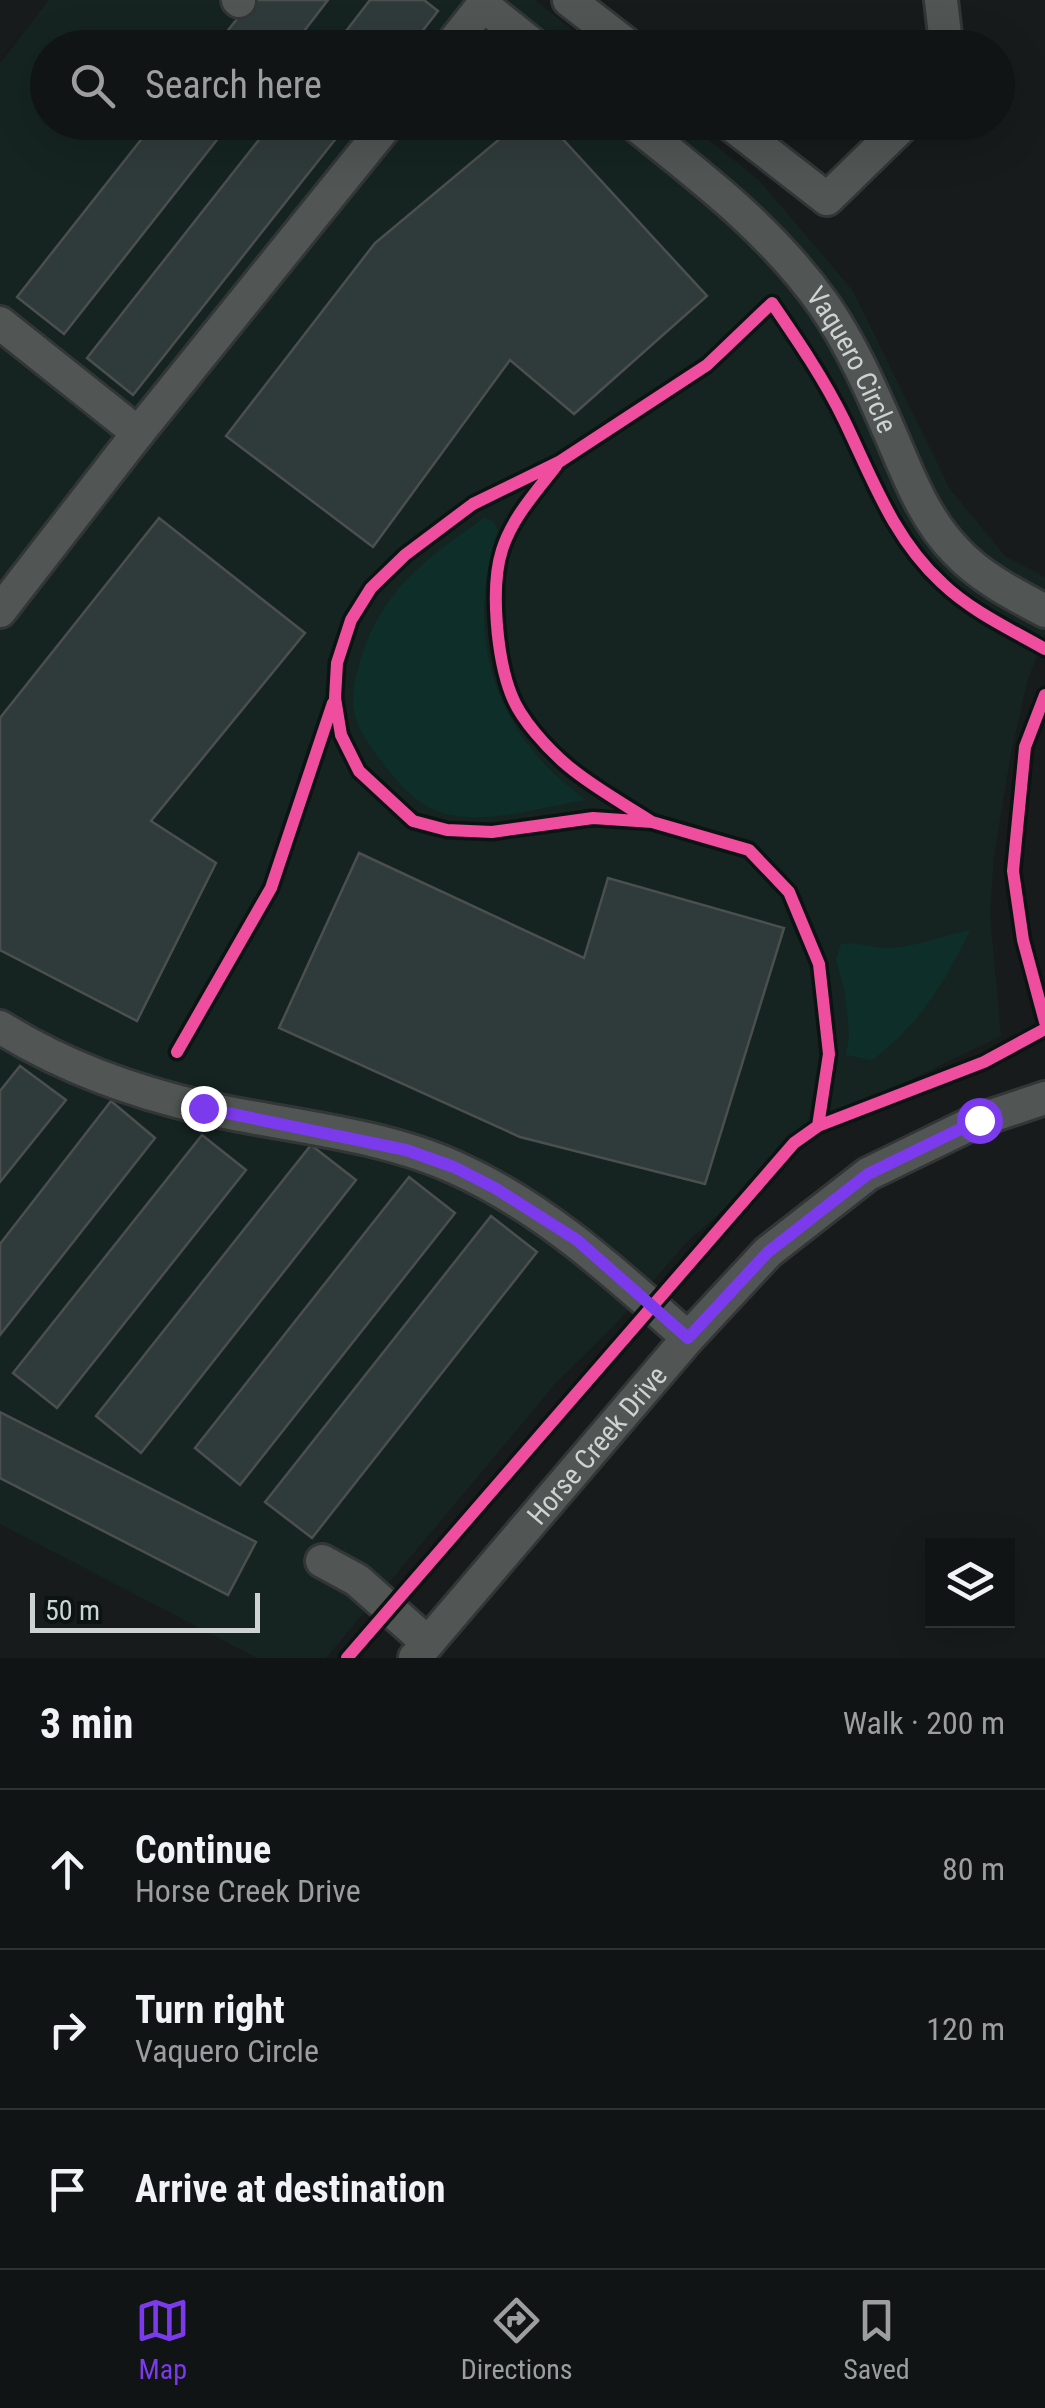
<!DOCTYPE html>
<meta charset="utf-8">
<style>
body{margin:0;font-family:"Roboto Condensed",sans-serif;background:#1a1d1d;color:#f1f3f6}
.controls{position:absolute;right:30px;bottom:30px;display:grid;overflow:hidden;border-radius:0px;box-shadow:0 10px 40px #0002}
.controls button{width:90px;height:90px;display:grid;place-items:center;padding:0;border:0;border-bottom:2px solid #303334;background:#111414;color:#f1f3f6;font:50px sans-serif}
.scale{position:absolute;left:30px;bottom:25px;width:230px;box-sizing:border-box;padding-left:10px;border:5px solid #cdd3d2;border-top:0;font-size:28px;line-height:35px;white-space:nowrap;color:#cdd3d2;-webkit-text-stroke:8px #0c1413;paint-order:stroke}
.stop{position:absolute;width:30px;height:30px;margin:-22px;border:8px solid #7c3aed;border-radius:50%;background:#fff}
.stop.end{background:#7c3aed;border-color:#fff;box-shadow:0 2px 10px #0008}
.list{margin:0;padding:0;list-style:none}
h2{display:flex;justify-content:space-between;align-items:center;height:130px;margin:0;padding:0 40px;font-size:42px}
h2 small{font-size:32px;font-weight:400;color:#9c9ea0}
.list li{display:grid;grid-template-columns:65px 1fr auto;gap:30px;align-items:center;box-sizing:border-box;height:160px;padding:0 40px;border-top:2px solid #303334}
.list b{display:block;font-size:38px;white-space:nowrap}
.list p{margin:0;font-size:32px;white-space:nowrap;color:#9c9ea0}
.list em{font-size:32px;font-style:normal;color:#9c9ea0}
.icon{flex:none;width:55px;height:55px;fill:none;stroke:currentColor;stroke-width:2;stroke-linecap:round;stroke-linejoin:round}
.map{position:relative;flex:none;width:1045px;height:1658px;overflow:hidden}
.search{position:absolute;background:#111414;box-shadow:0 10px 40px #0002;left:30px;right:30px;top:30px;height:110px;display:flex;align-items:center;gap:25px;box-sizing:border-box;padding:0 35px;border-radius:55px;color:#9c9ea0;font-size:38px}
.sheet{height:610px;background:#111414}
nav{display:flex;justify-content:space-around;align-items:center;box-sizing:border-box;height:140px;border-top:2px solid #303334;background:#111414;font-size:28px;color:#9c9ea0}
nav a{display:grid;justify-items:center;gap:5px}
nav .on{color:#7c3aed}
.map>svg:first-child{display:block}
</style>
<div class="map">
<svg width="1045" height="1658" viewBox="0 0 1045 1658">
<rect width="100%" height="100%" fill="#171b1b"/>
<path fill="#152421" d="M49,0H535L594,47L48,48V122L687,123L759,180L853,291L950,489L1005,556L1045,577V636L1028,679L1011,753L994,856L990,914L1001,1036L904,1083L839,1121L762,1175L685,1244L613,1327L556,1383L326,1658H257L0,1524V63Z"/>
<path fill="#0e2e2a" d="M484,518L493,521L498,530C463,636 494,735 586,800C546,806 496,822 457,816C422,811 404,790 384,765C374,751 361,736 356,719C350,703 354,682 359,666C379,592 423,561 484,518Z
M970,930C945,982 919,1025 872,1060L846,1055L849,1035L845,992L836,959L841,944C856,941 874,949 890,948C919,946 942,936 970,930Z"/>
<path fill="#2f3b3a" stroke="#4b4f4e" stroke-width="2.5" d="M252,0H328L291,48H214Z
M370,0H424L438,11L409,48H333Z
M155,122H231L64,334L17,297Z
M273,122H349L133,395L87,358Z
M520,122H547L707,296L574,414L510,360L373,547L226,436L375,243Z
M159,518L305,633L151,821L216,863L137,1021L0,950V718Z
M359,853L584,958L608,878L784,928L705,1184L520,1137L279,1028Z
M20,1066L66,1100L0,1182V1091Z
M111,1101L155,1138L0,1335V1244Z
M202,1135L246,1170L57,1408L13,1373Z
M311,1145L356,1180L141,1453L96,1416Z
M409,1177L455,1213L240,1485L195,1448Z
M491,1216L537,1252L312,1538L265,1502Z
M0,1412L256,1542L228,1595L0,1478Z"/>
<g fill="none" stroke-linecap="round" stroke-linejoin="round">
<defs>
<g id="minor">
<path d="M238,0L239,1"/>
<path d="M569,0L631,48"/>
<path d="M449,48L483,5L537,48"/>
<path d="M940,48L945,35L941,0"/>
<path id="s1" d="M632,122C702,178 772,231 824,305C853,347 873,394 893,440C910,480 926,521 957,552C980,577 1015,595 1045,611"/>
<path d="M728,122L827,199L906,122"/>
<path d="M0,323L138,433"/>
<path d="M0,611L138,433L389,122"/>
<path d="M0,1027C62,1066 134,1092 205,1108C286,1126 380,1133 456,1168C545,1208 616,1274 688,1338"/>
<path d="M322,1561L357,1580L428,1643"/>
<path id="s2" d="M415,1658L688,1338L768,1252L868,1174L979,1120L1045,1098"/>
</g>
</defs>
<use href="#minor" stroke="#333636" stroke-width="38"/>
<use href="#minor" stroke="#515554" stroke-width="32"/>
<defs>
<path id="cycleway" d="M556,466C536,492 512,518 502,550C490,587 497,658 511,694C520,719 548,749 568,766C593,787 624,804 652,822
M1045,695L1025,747L1013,871L1023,940L1045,1022
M177,1052L271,888L333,703
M818,1126L829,1054L819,964L789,892L749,850L652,822L593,818L492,832L447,830L413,821L359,771L341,735L335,698L337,663L351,620L371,588L405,555L473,504L559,462L707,365L772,303C798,341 824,379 844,420C872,478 893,538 942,583C971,611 1010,629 1045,649
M347,1658L794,1143L818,1126L984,1062L1045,1029"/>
</defs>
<use href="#cycleway" stroke="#0c1413" stroke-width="19"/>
<use href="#cycleway" stroke="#ef4d9e" stroke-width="12"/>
</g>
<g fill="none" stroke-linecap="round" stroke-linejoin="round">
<path stroke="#7c3aed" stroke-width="12" d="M203,1108L406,1150L454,1167L495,1188L577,1240L688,1338L768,1252L868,1174L979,1120"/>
</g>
<g text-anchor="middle" stroke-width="8" stroke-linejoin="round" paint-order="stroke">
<g font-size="28" fill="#cdd3d2" stroke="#0c1413">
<text dy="10" stroke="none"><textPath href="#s1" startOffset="328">Vaquero Circle</textPath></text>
<text dy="10" stroke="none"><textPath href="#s2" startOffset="280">Horse Creek Drive</textPath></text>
</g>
</g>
</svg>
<div class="controls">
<button><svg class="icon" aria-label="layers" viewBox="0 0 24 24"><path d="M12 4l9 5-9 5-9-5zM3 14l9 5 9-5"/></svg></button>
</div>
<div class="scale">50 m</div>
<div class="stop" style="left:979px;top:1120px"></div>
<div class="stop end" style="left:203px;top:1108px"></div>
<div class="search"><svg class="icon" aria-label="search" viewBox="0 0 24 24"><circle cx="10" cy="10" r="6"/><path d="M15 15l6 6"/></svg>Search here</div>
</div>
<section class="sheet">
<h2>3 min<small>Walk · 200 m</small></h2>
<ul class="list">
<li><svg class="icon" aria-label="ahead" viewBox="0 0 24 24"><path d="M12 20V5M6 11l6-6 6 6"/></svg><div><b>Continue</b><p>Horse Creek Drive</p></div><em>80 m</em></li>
<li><svg class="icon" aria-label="right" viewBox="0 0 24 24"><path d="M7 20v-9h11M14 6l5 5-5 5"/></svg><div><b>Turn right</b><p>Vaquero Circle</p></div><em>120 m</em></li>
<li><svg class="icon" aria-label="arrive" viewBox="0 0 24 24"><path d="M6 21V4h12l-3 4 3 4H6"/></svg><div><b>Arrive at destination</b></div></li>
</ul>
</section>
<nav>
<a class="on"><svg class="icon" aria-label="map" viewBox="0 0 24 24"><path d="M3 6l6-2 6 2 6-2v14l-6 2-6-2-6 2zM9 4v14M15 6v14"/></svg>Map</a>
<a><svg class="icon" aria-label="directions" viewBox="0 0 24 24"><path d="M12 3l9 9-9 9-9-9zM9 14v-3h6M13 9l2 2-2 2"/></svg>Directions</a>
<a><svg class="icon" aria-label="saved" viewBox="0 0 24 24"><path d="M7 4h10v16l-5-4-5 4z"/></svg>Saved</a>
</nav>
